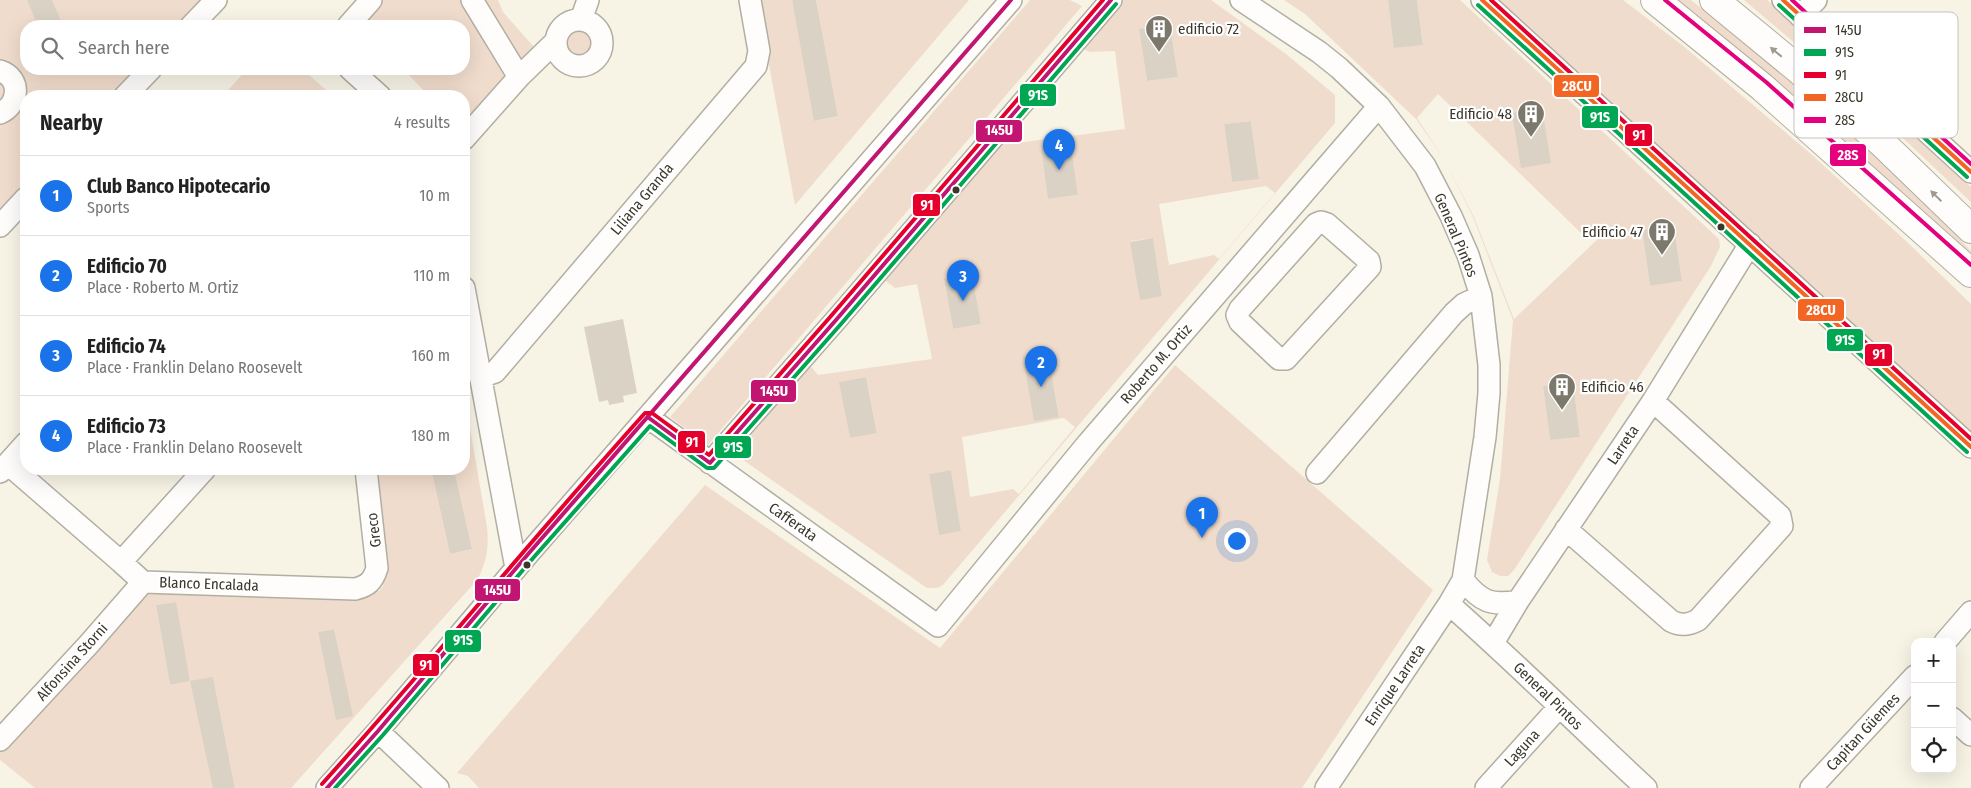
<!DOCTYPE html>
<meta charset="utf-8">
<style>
body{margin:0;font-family:"Fira Sans Condensed",sans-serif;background:#f6f6f6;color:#222}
.controls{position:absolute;right:15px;bottom:15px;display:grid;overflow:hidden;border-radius:10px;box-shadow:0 5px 20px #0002}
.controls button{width:45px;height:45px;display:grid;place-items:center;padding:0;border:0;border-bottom:1px solid #e0e0e0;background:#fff;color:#222;font:25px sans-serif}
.you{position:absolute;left:1236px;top:540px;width:18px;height:18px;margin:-12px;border:4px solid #fff;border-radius:50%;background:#1a73e8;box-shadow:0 0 0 8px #1a73e833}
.badge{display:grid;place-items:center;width:32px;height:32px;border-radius:50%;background:#1a73e8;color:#fff;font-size:16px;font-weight:700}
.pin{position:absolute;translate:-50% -41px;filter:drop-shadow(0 1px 2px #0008)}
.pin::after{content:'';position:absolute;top:26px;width:18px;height:15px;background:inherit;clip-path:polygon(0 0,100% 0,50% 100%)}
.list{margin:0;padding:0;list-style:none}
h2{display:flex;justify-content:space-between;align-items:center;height:65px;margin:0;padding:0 20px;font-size:21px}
h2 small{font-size:16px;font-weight:400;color:#767676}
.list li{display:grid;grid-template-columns:32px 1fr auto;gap:15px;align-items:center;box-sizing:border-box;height:80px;padding:0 20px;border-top:1px solid #e0e0e0}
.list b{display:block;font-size:19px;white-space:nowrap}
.list p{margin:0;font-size:16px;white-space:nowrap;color:#767676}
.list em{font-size:16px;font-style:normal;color:#767676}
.icon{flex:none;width:28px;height:28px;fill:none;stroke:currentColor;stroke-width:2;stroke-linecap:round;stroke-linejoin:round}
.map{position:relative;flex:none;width:1971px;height:788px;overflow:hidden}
.search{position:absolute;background:#fff;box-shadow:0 5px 20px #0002;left:20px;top:20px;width:450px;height:55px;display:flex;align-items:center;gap:12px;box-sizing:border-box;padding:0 18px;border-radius:20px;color:#767676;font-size:19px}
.panel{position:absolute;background:#fff;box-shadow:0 5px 20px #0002;left:20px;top:90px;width:450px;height:385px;border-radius:20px}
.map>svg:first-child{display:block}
</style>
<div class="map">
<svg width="1971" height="788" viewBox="0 0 1971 788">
<rect width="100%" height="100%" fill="#f7f4e6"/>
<path fill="#f0dccc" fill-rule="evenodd" d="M0,0H209L183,26H26V69H141L115,96H26V187L0,214Z
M379,0H469L512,74L464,133V96H429L403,69H464V26H363L360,23Z
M475,0H498L503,12L534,47L517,63Z
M757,0H792L815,121L838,116L816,0H969L795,205Z
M1030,0H1070L1082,6L708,445L670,417Z
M1122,0H1211L1286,54L1335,95V123L943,585L937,588H927L743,460L739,441ZM1170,24L1178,77L1147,81L1139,29ZM1082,48L1090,52L1115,51L1125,129L1016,143L1013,127ZM1251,121L1259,178L1232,182L1224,124ZM1070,141L1078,195L1049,199L1041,145ZM1266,186L1275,193L1219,259L1214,255L1169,265L1159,204ZM1153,238L1162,295L1140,299L1131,241ZM972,274L981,324L953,329L944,279ZM882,278L895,288L917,284L932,359L818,375L808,363ZM1048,353L1059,416V417L1024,357ZM866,377L877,432L850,438L840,382ZM1064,418L1075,427L1019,494L1013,489L970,497L962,437ZM951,470L961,531L939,534L929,474Z
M1284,0H1388L1395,48L1423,44L1417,0H1460L1719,239L1720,247L1711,266L1514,570L1508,576H1500L1492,572L1487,560L1500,479L1513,320L1473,217L1444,159L1416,119L1305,14ZM1438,94L1581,233L1602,235L1514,319L1474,217L1444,159L1417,118ZM1674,226L1682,281L1650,286L1642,230ZM1573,382L1580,437L1550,440L1543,386Z
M1497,0H1623L1682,45L1811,154L1907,242L1971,304V434Z
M1675,0H1691C1789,78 1885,159 1971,251V253L1807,109Z
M1744,0H1767L1971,187V202L1862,100Z
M560 43a19 19 0 1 1 38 0a19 19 0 1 1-38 0Z
M247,69H302L333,96H303L298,90L290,96H223Z
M1175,365L1433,590L1302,788H479L468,776L457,773L705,485L940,648Z
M464,393L487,527C489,548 487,559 478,579L291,788H235L213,677V788H35L0,760V744L144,587L361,593L379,591L383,586L384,574L373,469H431L450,554L472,549L454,469H464ZM175,602L190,681L170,685L156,605ZM334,629L352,716L336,719L318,632Z"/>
<path fill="#dad2c5" d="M27,0H52L63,26H38Z
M792,0H816L838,116L814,121Z
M1388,0H1417L1423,45L1394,48Z
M1170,24L1178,77L1147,81L1139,29Z
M1542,108L1551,163L1521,168L1512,113Z
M1251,121L1259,179L1232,182L1224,124Z
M1070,140L1078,195L1048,199L1041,145Z
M1674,226L1682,281L1650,286L1642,230Z
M1153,238L1162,296L1140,300L1130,242Z
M972,273L981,324L953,329L944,279Z
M623,319L637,393L623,396L624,402L609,405L608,400L599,402L584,327Z
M1048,353L1059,417L1034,421L1023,357Z
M866,377L877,433L850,438L839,382Z
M1573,382L1580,437L1550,440L1543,386Z
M431,469H454L472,549L450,554Z
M951,470L961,531L939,535L929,474Z
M176,602L190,681L170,685L156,605Z
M334,629L353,716L336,720L318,632Z
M213,677L235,788H213L190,681Z"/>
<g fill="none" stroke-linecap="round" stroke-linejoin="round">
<defs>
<path id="minor" d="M472,0L519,77
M1241,0L1319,52L1339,68L1379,106L1425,166L1451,216L1468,255L1481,296L1489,365V393L1485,437L1463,580L1449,604L1326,788
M1482,0L1971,447
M1783,0L1971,172
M1800,16L1816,0
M556 43a23 23 0 1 1 46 0a23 23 0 1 1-46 0Z
M581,20L588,0
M191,26L216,0
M348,26L371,0
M350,69L380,96
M0,71C22,78 19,105 0,113
M125,96L151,69
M464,139L519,77L556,41
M1321,222L1327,224L1369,261L1370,267L1286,359H1279L1240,322L1237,315L1240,309L1316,224Z
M0,226L26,198
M464,288L516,568
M480,377L495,372L756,66L759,51L750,0
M649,418L938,626L1088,443L1379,106
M710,463L836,320L1111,0
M8,464L121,562L143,582L355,589C368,586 373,581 377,568L366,469
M0,472L26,443
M1317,473L1454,313L1464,304L1481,296
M1566,529L1671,621C1681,626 1688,625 1698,620L1782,526L1780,516L1653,401
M121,562L205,469
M1463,580C1481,602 1491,606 1518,601
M1449,604C1517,664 1580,727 1646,788
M1945,642L1971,612
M1493,643L1518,601L1653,401L1750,244
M1952,718L1971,735
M378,731L438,788
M0,740L89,644L143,582
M327,788L378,731L529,553L1011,0
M1486,788L1559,707
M1811,788L1915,676"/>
<path id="highway" d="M1655,0L1762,87L1971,273
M1714,0L1798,69L1882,143L1971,229"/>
</defs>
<use href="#minor" stroke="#b1aea2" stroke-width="24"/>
<use href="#highway" stroke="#b1aea2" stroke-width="30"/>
<use href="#minor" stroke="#fefdfb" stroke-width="21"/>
<use href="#highway" stroke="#fefdfb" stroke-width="28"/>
<defs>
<path id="bus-1" d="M649,418L710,463L836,320L1111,0
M327,788L378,731L529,553L1011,0"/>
<path id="bus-2" d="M1478,5L1967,452
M1779,5L1967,177
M335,788L383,735L534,557L650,426L707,468H714L841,324L1116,4"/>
<path id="bus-3" d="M1491,0L1971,439
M322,784C432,662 535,535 645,413H652L709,455L831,316L1103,0"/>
<path id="bus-4" d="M1482,0L1971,447
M1783,0L1971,172"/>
<path id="bus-5" d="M1665,0L1766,82L1971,265
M1792,0L1971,164"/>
</defs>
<use href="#bus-1" stroke="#fff" stroke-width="8"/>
<use href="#bus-2" stroke="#fff" stroke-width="8"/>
<use href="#bus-3" stroke="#fff" stroke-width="8"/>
<use href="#bus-4" stroke="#fff" stroke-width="8"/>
<use href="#bus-5" stroke="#fff" stroke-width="8"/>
<use href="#bus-1" stroke="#c11571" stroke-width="4"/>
<use href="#bus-2" stroke="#00a651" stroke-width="4"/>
<use href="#bus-3" stroke="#e4002b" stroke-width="4"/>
<use href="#bus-4" stroke="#f26522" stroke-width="4"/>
<use href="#bus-5" stroke="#e5007d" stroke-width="4"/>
</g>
<defs><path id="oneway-solid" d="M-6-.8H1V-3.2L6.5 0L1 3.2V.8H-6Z" transform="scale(1.25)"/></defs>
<g fill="#9c9a93">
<use href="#oneway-solid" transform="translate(1776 52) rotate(-140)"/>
<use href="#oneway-solid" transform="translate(1936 196) rotate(-136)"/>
</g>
<defs>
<symbol id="building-pin" viewBox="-11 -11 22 30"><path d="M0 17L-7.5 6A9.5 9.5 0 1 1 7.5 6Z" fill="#7c796c" stroke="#fff"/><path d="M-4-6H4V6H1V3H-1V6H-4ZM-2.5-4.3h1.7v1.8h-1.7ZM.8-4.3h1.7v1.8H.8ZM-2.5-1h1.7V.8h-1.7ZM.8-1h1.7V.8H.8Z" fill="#fff"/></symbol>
</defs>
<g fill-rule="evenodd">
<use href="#building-pin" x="1143" y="13" width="32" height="43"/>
<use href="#building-pin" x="1515" y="98" width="32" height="43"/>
<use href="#building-pin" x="1646" y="216" width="32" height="43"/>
<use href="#building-pin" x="1546" y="371" width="32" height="43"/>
</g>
<g fill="#3a372b" stroke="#fff" stroke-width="2">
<circle cx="956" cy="190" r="4.5"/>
<circle cx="1721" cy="227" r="4.5"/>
<circle cx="527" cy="565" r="4.5"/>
</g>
<g text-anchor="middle" stroke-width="4.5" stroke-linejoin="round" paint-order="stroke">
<g font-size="15" fill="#3a372b" stroke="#fff" text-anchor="start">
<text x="1178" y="34">edificio 72</text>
<text x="1512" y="119" text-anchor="end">Edificio 48</text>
<text x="1643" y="237" text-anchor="end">Edificio 47</text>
<text x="1581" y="392">Edificio 46</text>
</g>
<g font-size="15" fill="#3a372b" stroke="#fff">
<text transform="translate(642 199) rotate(-50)" y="5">Liliana Granda</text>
<text transform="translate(1456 235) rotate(67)" y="5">General Pintos</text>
<text transform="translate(1156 364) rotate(-49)" y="5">Roberto M. Ortiz</text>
<text transform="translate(1623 445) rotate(-56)" y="5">Larreta</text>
<text transform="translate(793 522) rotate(35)" y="5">Cafferata</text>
<text transform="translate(374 530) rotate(-97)" y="5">Greco</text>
<text transform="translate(209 584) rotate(2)" y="5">Blanco Encalada</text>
<text transform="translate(72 662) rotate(-48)" y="5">Alfonsina Storni</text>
<text transform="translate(1395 685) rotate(-56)" y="5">Enrique Larreta</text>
<text transform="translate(1548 696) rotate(44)" y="5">General Pintos</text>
<text transform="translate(1863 732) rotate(-47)" y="5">Capitan Güemes</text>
<text transform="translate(1522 748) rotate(-48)" y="5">Laguna</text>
</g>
</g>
<rect x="1794" y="12" width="164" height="126" rx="8" fill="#fff" stroke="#c4c3bf" stroke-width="1"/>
<rect x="1804" y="27" width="22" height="6" fill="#c11571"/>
<rect x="1804" y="49" width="22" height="7" fill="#00a651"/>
<rect x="1804" y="72" width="22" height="6" fill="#e4002b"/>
<rect x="1804" y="94" width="22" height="7" fill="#f26522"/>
<rect x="1804" y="117" width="22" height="6" fill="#e5007d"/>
<g font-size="14" fill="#3a372b">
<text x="1835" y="35">145U</text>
<text x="1835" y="57">91S</text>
<text x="1835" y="80">91</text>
<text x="1835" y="102">28CU</text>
<text x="1835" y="125">28S</text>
</g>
<g stroke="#fff" stroke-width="2">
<rect x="1553" y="74" width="47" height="24" rx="5" fill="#f26522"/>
<rect x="1019" y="83" width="38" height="24" rx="5" fill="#00a651"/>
<rect x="1581" y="105" width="38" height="24" rx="5" fill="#00a651"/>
<rect x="975" y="119" width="48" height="24" rx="5" fill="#c11571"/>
<rect x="1624" y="123" width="29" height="24" rx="5" fill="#e4002b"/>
<rect x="1829" y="143" width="38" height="24" rx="5" fill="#e5007d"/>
<rect x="912" y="193" width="29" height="24" rx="5" fill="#e4002b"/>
<rect x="1797" y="298" width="48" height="24" rx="5" fill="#f26522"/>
<rect x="1826" y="328" width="38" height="24" rx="5" fill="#00a651"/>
<rect x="1864" y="343" width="29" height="24" rx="5" fill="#e4002b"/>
<rect x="750" y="379" width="47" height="24" rx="5" fill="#c11571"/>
<rect x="677" y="430" width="29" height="24" rx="5" fill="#e4002b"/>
<rect x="714" y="435" width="38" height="24" rx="5" fill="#00a651"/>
<rect x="474" y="578" width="47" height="24" rx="5" fill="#c11571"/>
<rect x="444" y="629" width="38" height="24" rx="5" fill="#00a651"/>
<rect x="412" y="653" width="28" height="24" rx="5" fill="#e4002b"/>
</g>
<g font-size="14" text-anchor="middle" font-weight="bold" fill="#fff">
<text x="1577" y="91">28CU</text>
<text x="1038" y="100">91S</text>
<text x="1600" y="122">91S</text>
<text x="999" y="135">145U</text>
<text x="1639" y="140">91</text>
<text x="1848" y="160">28S</text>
<text x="927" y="210">91</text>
<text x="1821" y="315">28CU</text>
<text x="1845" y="345">91S</text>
<text x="1879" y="359">91</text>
<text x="774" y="396">145U</text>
<text x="692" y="447">91</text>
<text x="733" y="452">91S</text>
<text x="497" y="595">145U</text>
<text x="463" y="645">91S</text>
<text x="426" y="670">91</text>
</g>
</svg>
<div class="controls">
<button>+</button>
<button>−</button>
<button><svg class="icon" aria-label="locate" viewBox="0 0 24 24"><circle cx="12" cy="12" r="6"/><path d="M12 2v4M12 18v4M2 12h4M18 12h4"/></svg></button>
</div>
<div class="you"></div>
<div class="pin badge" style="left:1202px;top:538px">1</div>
<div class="pin badge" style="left:1041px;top:387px">2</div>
<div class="pin badge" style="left:963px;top:301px">3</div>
<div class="pin badge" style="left:1059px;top:170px">4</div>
<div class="search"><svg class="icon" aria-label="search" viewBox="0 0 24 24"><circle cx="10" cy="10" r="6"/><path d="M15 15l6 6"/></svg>Search here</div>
<section class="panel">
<h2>Nearby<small>4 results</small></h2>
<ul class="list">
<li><span class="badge">1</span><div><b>Club Banco Hipotecario</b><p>Sports</p></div><em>10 m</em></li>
<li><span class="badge">2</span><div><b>Edificio 70</b><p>Place · Roberto M. Ortiz</p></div><em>110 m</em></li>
<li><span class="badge">3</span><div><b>Edificio 74</b><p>Place · Franklin Delano Roosevelt</p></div><em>160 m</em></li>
<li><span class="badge">4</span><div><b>Edificio 73</b><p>Place · Franklin Delano Roosevelt</p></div><em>180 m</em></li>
</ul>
</section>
</div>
